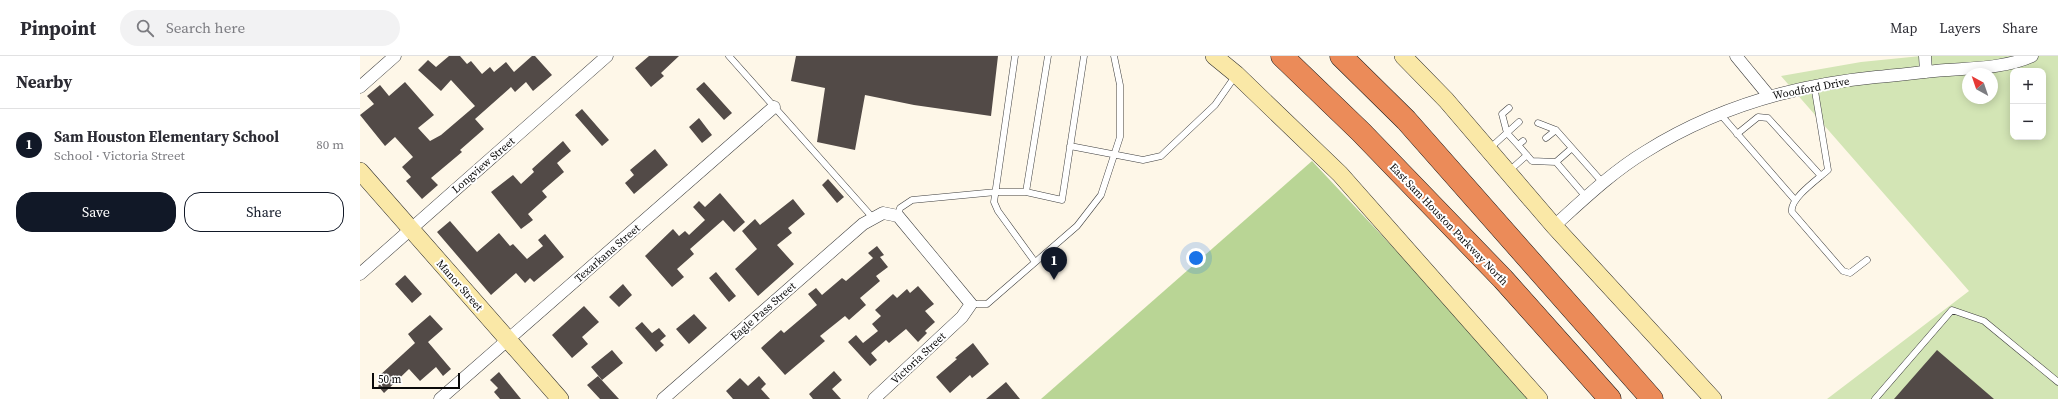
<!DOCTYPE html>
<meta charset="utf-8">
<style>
body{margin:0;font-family:"Source Serif 4",serif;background:#f2f2f3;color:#2b2b33}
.controls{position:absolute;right:12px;top:12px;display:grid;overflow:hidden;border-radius:8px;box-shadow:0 2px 10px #0003}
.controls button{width:36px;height:36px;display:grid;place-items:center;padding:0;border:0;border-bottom:1px solid #e1e1e2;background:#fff;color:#2b2b33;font:20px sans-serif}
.compass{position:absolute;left:1602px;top:12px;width:36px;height:36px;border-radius:50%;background:#fff;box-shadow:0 2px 10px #0003;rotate:320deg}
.scale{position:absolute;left:12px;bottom:10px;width:88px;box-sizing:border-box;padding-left:4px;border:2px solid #0a0a0a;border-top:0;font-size:11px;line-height:14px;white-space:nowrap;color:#0a0a0a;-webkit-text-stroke:3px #fff;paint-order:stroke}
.you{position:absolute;left:836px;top:202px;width:14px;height:14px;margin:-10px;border:3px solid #fff;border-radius:50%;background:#1a73e8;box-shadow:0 0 0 6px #1a73e833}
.badge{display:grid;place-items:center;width:26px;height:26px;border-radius:50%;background:#111827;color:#fff;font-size:13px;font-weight:700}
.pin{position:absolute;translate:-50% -33px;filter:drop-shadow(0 1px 2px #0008)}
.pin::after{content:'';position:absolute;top:21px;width:14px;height:12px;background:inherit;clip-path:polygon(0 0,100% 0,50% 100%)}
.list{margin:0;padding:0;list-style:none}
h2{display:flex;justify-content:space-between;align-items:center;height:52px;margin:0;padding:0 16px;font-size:17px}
h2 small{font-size:13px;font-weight:400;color:#7c7c81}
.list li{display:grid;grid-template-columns:26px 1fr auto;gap:12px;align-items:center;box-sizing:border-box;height:72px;padding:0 16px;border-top:1px solid #e1e1e2}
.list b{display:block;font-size:15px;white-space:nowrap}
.list p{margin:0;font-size:13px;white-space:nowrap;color:#7c7c81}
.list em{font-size:13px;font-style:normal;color:#7c7c81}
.actions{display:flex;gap:8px;padding:12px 16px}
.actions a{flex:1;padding:9px 0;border:1px solid #111827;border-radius:16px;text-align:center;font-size:14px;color:#111827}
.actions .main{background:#111827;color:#fff}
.icon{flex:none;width:22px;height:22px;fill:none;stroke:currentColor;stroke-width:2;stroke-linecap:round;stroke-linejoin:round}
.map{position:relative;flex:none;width:1698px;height:343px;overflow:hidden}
header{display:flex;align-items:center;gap:24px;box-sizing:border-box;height:56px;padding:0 20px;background:#fff;border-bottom:1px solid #e1e1e2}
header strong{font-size:19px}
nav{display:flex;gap:22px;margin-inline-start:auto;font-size:14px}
.search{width:280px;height:36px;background:#f2f2f3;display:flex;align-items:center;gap:10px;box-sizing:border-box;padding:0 14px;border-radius:22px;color:#7c7c81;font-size:15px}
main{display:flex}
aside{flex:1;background:#fff}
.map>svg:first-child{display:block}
</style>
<header>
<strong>Pinpoint</strong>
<div class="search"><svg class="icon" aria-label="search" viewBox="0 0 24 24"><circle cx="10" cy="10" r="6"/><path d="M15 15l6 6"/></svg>Search here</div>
<nav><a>Map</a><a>Layers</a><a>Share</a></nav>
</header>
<main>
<aside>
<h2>Nearby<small></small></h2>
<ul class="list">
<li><span class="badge">1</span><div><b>Sam Houston Elementary School</b><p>School · Victoria Street</p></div><em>80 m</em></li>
</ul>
<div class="actions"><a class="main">Save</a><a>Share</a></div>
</aside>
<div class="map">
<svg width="1698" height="343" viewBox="0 0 1698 343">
<rect width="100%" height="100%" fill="#fef7e8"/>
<path fill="#d3e5b5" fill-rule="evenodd" d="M1561,0H1698V343H1467L1609,235L1421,20L1501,6ZM1653,15H1683V81H1653ZM1608,18H1632V42H1608Z"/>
<path fill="#b9d595" d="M952,105L1150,316L1173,343H681Z"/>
<path fill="#524a47" d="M89,0H100L107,8L111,5L122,18L130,11L134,16L146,6L154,16L172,0H175L192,19L173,35L166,26L155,36L151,31L115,63L124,73L100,94L102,96L71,122L78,129L62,143L46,125L51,121L42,111L53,101L35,81L25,90L0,59L14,48L7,40L20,29L29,40L45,26L74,59L58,72L70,85L81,79L115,50L91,24L81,35L58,14L68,4L76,11Z
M289,0H319L301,17L304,20L291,31L275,12Z
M436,0H638L631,60L554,49L505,39L495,94L457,86L465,32L431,25Z
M344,26L372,57L364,64L336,33Z
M222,53L249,84L242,90L215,59Z
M339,62L352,79L342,87L329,71Z
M203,85L211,95L197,107L204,116L182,135L187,141L168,158L173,164L161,173L131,136L153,119L161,128L174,116L172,113Z
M295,93L308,109L274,138L265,127L274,119L270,114Z
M468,123L484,141L477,147L462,129Z
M360,137L385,166L374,176L363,164L330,193L334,198L317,213L324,221L312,231L285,200L313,173L319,180L325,175L329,179L345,164L333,151L339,145L345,151Z
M433,143L445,158L428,172L432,177L417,189L434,208L398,240L375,213L397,193L382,175L395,163L400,169Z
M90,165L117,196L139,177L150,190L153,188L167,203L183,190L178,184L185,178L204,201L174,226L170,222L165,227L156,217L131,239L77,176Z
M517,190L524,199L520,201L528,211L516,220L520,225L500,242L506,249L489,264L485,260L460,280L465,285L425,319L401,292L421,274L424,277L457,249L448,238L456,232L462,239L482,222L486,225L513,202L508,197Z
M356,216L376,240L369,246L349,222Z
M45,219L62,238L52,247L35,228Z
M263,228L272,239L259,251L249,241Z
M558,230L574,248L565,255L575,266L565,275L567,277L558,286L546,273L529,287L526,284L511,297L517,304L510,310L488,286L496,279L503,287L518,275L512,268L521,260L515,254L533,238L537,242L547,233L550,237Z
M224,250L239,266L222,281L228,288L212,302L192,279Z
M334,258L347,272L329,288L316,273Z
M70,259L83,273L68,286L91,313L83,320L76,311L60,325L49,313L24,337L18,330L23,326L19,320L55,287L48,278Z
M282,266L292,277L299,272L306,280L300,285L304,289L296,296L275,272Z
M613,287L629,308L612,322L610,319L590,337L576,321L597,303L595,302Z
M252,294L263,307L242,324L231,311Z
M1577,294L1634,343H1534Z
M474,315L482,324L472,333L481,343H453L449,338Z
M139,316L161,343H140L134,336L138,332L130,324Z
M238,320L259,343H240L227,329Z
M399,320L406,328L401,333L410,343H373L366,335L380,322L388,330Z
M646,326L660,343H626Z"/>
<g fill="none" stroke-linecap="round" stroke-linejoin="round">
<defs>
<path id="lane" d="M369,0L513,162
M655,0L634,146L638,155L675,206
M688,0L666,136L702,144L724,0
M1454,29L1468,114C1458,123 1429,143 1432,156L1483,215L1490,217L1507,204
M1149,52L1142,58L1147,77L1158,89L1163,85
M1361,59L1435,144
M1178,67L1196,74L1243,127
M1377,78L1398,61L1408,62L1461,120
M1186,82L1196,74
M1158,89L1172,105L1196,106L1226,141
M710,90L783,104L801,100L855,49L876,19
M1129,93L1159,66
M1196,106L1212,92
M1149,115L1167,99
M538,160L540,152L552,144L636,136H666
M611,248H627L717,170L741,139L760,81V29L754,0
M1515,343L1592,254L1624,265L1698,326"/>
<path id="street" d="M1376,0L1409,40
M1565,0L1566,16
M0,31L35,0
M1194,170C1223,144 1252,116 1285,96C1355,52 1435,29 1516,21C1539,19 1563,16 1586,14C1613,12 1646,12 1672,0
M0,218L247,0
M80,343L414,51
M303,343L503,168L523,157L538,160L611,248L602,261L514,343"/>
<path id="secondary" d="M854,0L876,18L980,118L1179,343
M1043,0L1086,44L1194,170L1353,343
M0,115L200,343"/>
<path id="highway" d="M922,0L1001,76L1143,223L1250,343
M981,0L1046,64L1292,343"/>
</defs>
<use href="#lane" stroke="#3d3d3d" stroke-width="7"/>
<use href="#street" stroke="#3d3d3d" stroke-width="13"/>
<use href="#secondary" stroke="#2c2c2c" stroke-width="18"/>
<use href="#highway" stroke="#1b1b1b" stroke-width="23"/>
<use href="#lane" stroke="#fff" stroke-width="6"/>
<use href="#street" stroke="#fff" stroke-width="12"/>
<use href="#secondary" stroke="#fae8a7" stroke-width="17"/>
<use href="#highway" stroke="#eb8b59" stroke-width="22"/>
</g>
<g text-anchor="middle" stroke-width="4" stroke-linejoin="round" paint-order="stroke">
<g font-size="11" fill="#0a0a0a" stroke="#fff">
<text transform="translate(1451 32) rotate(-11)" y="4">Woodford Drive</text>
<text transform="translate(123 109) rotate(-41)" y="4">Longview Street</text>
<text transform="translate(1089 168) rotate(46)" y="4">East Sam Houston Parkway North</text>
<text transform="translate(247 197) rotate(-41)" y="4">Texarkana Street</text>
<text transform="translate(100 229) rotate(49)" y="4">Manor Street</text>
<text transform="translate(403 255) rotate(-41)" y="4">Eagle Pass Street</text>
<text transform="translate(558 302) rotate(-43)" y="4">Victoria Street</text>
</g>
</g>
</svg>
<div class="controls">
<button>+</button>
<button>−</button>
</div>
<svg class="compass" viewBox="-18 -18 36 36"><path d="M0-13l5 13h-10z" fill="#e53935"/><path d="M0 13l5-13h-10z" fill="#7c7c81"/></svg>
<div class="scale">50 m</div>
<div class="you"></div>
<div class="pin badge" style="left:694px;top:224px">1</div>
</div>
</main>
